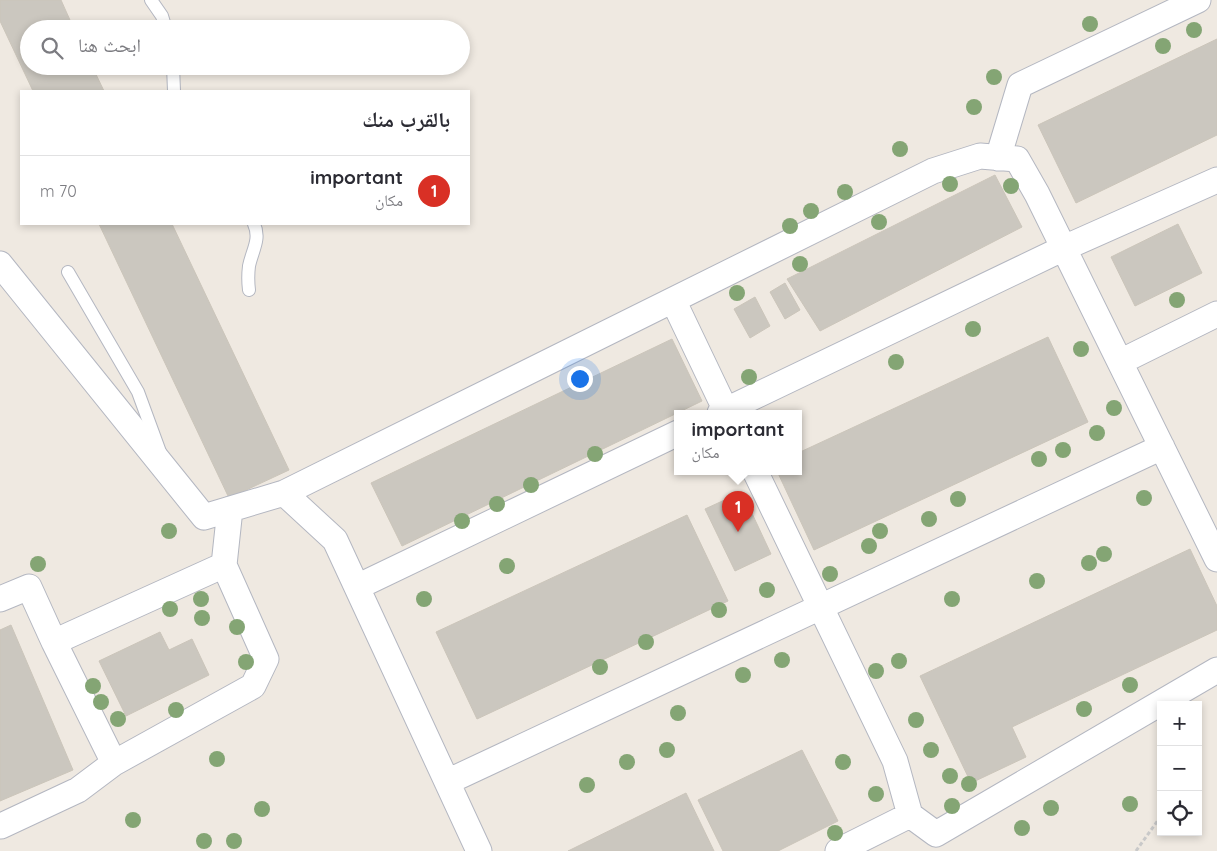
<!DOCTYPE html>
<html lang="ar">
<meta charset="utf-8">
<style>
body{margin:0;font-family:Quicksand,"Noto Naskh Arabic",sans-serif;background:#f2f2f3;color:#2b2b33;direction:rtl}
.controls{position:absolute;right:15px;bottom:15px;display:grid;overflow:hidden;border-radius:0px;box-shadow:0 2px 8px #0003}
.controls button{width:45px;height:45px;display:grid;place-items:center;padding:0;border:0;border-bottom:1px solid #e1e1e2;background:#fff;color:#2b2b33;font:25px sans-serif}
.you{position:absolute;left:579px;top:378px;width:18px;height:18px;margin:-12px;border:4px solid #fff;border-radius:50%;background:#1a73e8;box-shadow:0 0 0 8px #1a73e833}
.badge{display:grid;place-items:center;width:32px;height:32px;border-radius:50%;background:#d93025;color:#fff;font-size:16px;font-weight:700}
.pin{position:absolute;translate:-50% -41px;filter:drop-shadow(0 1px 2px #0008)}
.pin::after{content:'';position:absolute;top:26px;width:18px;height:15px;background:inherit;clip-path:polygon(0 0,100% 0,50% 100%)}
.popup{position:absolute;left:674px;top:410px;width:128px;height:65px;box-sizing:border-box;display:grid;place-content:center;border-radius:0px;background:#fff;filter:drop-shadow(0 1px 4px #0005);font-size:16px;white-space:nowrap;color:#7c7c81}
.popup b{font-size:19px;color:#2b2b33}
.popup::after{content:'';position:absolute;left:50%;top:100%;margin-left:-10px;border:10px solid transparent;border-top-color:#fff}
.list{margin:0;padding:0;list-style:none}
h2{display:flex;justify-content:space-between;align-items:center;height:65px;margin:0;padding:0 20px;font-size:21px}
h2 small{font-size:16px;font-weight:400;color:#7c7c81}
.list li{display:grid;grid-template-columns:32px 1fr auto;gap:15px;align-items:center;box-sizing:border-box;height:70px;padding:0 20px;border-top:1px solid #e1e1e2}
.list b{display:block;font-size:19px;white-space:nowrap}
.list p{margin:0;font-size:16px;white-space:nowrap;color:#7c7c81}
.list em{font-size:16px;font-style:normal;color:#7c7c81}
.icon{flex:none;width:28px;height:28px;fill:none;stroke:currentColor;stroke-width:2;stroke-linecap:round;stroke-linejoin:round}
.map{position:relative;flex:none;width:1217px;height:851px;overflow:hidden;direction:ltr}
.search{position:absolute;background:#fff;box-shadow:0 2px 8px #0003;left:20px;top:20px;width:450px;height:55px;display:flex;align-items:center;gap:12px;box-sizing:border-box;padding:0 18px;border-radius:28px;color:#7c7c81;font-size:19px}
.panel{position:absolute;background:#fff;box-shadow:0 2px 8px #0003;left:20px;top:90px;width:450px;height:135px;border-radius:0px;direction:rtl}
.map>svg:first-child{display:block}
</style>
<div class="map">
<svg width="1217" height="851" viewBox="0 0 1217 851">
<rect width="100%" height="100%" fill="#efe9e1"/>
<path fill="#cbc7bf" stroke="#cbc5ba" d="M0,0H61L74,29H29V66H92L104,91H33L0,21Z
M1217,39V135L1076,203L1038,125Z
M995,175L1022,227L820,331L787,279Z
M99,224H172L289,470L229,498Z
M1178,224L1202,273L1135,306L1111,257Z
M785,283L800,310L785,319L770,292Z
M755,297L770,326L750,338L734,309Z
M1048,337L1088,422L814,550L777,471H798V453Z
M672,339L702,401L402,546L371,483Z
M742,492L771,554L735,571L705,509Z
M687,515L728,601L477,719L436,632Z
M1190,549L1217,606V630L1012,727L1026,757L971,783L920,676Z
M11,625L73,770L0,801V630Z
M160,632L169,650L192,639L209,675L126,716L99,661Z
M802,750L838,821L778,851H723L698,800Z
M686,793L714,851H568Z"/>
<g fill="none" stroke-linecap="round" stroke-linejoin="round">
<defs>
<path id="lane" d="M151,0L162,16L166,29
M173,66L174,91
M68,272L138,392L160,452
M249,290C248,282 248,274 249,266C252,251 261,239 254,224"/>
<path id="street" d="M998,158L1020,85L1198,0
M0,264L204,517L284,493L933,171L980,156L1017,159L1037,194L1217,559
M673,300L727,413
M1120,362L1217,314
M720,413L1064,248L1217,180
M755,471L895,761L910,815L936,834L1217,670
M284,493L335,540L479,851
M357,587L678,433
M0,599L29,587L54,642L114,763L253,686L266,659L224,565L230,509
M54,642L224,565
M447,782L1162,447
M1,826L78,790L114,763
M838,851L910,815"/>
</defs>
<use href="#lane" stroke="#b4b7c1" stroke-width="14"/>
<use href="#street" stroke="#b4b7c1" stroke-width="27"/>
<path stroke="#c9c9c9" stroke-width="3" stroke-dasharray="4 2.5" stroke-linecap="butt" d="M1136,851L1161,816"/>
<use href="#lane" stroke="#fff" stroke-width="12"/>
<use href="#street" stroke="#fff" stroke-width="25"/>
</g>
<g fill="#84a574">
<circle cx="1090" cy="24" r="8"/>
<circle cx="1194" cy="30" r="8"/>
<circle cx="1163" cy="46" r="8"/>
<circle cx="994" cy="77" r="8"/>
<circle cx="974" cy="107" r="8"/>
<circle cx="900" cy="149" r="8"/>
<circle cx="950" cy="184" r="8"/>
<circle cx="1011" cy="186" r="8"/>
<circle cx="845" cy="192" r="8"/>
<circle cx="811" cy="211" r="8"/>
<circle cx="879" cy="222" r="8"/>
<circle cx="790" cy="226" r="8"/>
<circle cx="800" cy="264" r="8"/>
<circle cx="737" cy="293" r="8"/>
<circle cx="1177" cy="300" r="8"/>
<circle cx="973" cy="329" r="8"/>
<circle cx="1081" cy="349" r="8"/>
<circle cx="896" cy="362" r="8"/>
<circle cx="749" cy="377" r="8"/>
<circle cx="1114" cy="408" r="8"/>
<circle cx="1097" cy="433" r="8"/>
<circle cx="1063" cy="450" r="8"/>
<circle cx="595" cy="454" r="8"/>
<circle cx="1039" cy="459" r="8"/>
<circle cx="531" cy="485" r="8"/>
<circle cx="1144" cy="498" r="8"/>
<circle cx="958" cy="499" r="8"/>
<circle cx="497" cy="504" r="8"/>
<circle cx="929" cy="519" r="8"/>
<circle cx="462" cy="521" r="8"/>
<circle cx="169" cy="531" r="8"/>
<circle cx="880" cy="531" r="8"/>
<circle cx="869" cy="546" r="8"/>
<circle cx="1104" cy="554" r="8"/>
<circle cx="1089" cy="563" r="8"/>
<circle cx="38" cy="564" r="8"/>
<circle cx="507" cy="566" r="8"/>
<circle cx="830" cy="574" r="8"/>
<circle cx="1037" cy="581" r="8"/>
<circle cx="767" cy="590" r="8"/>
<circle cx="201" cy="599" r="8"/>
<circle cx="424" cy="599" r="8"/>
<circle cx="952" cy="599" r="8"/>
<circle cx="170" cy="609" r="8"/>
<circle cx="719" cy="610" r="8"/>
<circle cx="202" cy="618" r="8"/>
<circle cx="237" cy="627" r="8"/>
<circle cx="646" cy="642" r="8"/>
<circle cx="782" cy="660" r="8"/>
<circle cx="899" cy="661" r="8"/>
<circle cx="246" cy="662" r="8"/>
<circle cx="600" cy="667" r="8"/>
<circle cx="876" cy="671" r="8"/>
<circle cx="743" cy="675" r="8"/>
<circle cx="1130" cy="685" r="8"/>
<circle cx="93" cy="686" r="8"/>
<circle cx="101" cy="702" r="8"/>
<circle cx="1084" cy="709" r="8"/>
<circle cx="176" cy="710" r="8"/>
<circle cx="678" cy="713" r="8"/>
<circle cx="118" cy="719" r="8"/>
<circle cx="916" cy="720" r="8"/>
<circle cx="667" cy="750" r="8"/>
<circle cx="931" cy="750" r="8"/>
<circle cx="217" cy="759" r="8"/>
<circle cx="627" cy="762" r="8"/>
<circle cx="843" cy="762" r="8"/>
<circle cx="950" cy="776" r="8"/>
<circle cx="969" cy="784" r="8"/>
<circle cx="587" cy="785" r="8"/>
<circle cx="876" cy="794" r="8"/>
<circle cx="1130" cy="804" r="8"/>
<circle cx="952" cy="806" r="8"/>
<circle cx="1051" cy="808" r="8"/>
<circle cx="262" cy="809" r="8"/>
<circle cx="133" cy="820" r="8"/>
<circle cx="1022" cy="828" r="8"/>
<circle cx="835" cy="833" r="8"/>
<circle cx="204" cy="841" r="8"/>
<circle cx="234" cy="841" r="8"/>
</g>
</svg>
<div class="controls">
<button>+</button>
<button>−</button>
<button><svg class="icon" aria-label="locate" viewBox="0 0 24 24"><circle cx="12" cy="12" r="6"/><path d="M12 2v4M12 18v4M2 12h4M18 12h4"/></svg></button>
</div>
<div class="you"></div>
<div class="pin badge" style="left:738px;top:532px">1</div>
<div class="popup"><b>important</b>مكان</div>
<div class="search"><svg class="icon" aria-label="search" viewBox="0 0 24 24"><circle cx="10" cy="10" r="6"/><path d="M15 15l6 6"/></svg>ابحث هنا</div>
<section class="panel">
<h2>بالقرب منك<small></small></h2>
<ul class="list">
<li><span class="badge">1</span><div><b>important</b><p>مكان</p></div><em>70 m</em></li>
</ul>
</section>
</div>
